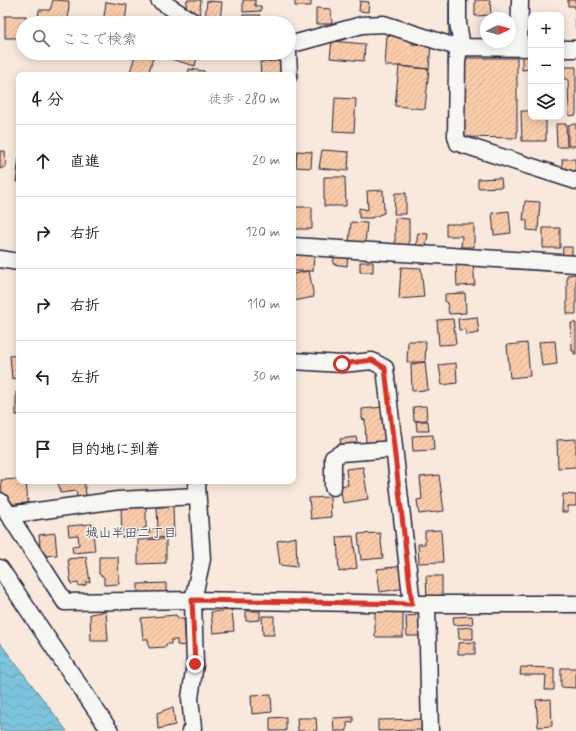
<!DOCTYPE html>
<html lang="ja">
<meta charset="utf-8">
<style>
body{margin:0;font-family:Mynerve,"Klee One",sans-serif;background:#f2f2f2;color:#222}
.controls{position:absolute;right:12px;top:12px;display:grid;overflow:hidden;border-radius:8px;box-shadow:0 2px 10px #0003}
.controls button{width:36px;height:36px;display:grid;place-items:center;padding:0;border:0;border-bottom:1px solid #e0e0e0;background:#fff;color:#222;font:20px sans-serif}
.compass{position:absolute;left:480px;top:12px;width:36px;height:36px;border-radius:50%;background:#fff;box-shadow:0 2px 10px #0003;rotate:85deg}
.stop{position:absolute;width:12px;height:12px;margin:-9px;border:3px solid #d93025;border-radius:50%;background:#fff}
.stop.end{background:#d93025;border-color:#fff;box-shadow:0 1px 4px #0008}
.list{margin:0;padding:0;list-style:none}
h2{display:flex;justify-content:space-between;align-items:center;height:52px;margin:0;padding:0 16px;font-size:17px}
h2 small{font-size:13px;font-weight:400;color:#767676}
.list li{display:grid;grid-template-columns:26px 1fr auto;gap:12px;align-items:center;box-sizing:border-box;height:72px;padding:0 16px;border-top:1px solid #e0e0e0}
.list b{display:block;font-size:15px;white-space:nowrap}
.list em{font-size:13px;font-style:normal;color:#767676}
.icon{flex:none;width:22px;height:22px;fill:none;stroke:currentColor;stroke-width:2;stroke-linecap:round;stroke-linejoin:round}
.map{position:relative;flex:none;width:576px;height:731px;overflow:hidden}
.search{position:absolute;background:#fff;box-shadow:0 2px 10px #0003;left:16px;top:16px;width:280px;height:44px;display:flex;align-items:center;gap:10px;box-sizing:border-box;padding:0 14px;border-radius:22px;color:#767676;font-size:15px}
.panel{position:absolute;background:#fff;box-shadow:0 2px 10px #0003;left:16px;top:72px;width:280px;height:412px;border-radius:8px}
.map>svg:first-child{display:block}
</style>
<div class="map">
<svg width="576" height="731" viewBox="0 0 576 731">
<defs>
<pattern id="water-waves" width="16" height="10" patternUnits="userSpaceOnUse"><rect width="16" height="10" fill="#7bc4db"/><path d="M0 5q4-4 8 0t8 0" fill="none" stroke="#6aa8bd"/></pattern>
<pattern id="building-hatch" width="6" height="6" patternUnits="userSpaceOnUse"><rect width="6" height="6" fill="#fbccaa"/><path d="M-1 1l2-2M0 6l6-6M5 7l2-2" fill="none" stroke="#d7af93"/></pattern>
</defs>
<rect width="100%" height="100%" fill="#f8e9dc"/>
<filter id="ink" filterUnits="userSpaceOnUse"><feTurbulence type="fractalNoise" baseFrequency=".025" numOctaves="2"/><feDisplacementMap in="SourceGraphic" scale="8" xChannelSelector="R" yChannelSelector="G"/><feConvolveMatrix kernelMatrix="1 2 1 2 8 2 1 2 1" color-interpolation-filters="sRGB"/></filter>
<g filter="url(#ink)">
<path fill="url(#water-waves)" stroke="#57839b" d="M0,643L67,731H0Z"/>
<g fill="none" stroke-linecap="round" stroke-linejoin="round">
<path stroke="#57839b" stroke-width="4" d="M450,37V3
M449,64V53"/>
</g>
<path fill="url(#building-hatch)" stroke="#22223b" d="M53,0L69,1L68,23L38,18L39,10H50Z
M187,0H201L199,18L184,16Z
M243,0H255V6H261V11L243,12Z
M295,0H311V6H295Z
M475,0H490L491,15L475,16Z
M568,0H576V29L575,6H568Z
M207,1L222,2L220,21L205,20Z
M360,1L369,2L368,12L359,11Z
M106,2L127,5L125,23H103Z
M316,8L331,9L332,24H316Z
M243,15H260V23H243Z
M5,16H26V23H23V38H5Z
M387,35L412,37V44L431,45L429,69L399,66H385Z
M332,41L365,44L364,61L330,58Z
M136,53H143L153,58L148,75H129Z
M173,53H198L195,66L171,59Z
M531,53V69L522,70V54Z
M462,58H517V138L461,137Z
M280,61L282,75H261L260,62Z
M399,66L429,69L425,109L395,106Z
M562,67H576V115L569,116L568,79H562Z
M189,69L204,71V75H188Z
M335,98L356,99L354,132L333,131Z
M521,111H531V117H546V141H522Z
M556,124H566L567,147H557Z
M576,124V146H568V125Z
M322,150L349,152L348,171L319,168Z
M0,151H5L6,166L0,169Z
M297,151L312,152L311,168L296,167Z
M19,157V182H16Z
M562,159H575L576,171L563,172Z
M324,177H345L346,206H324Z
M501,178L502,187L478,188V179Z
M383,190L384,213L371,218H359V208L368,210L367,191Z
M395,193H406V214H394Z
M525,201L540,202L538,231L527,230V220H523Z
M294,207H312V229H294Z
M509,211L511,233L494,235L492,213Z
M395,218L409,219V246H395Z
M351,222L367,223L365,244L349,243Z
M446,224H474V247H461L462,236H446Z
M543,228H560V248H543Z
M418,233L428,234L426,247L416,246Z
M563,247H572V258H562Z
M293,253H314L313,271H293Z
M335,253L348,254L347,266L333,264Z
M360,262H373V272H360Z
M473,264L475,285L457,286L456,265Z
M401,267L421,268L424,297L399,299Z
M309,271L314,297L293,301V274Z
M576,274V314H567V275Z
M465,293L466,313L449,314L447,302H445V294Z
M477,317L479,333L466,335L465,329L459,330L458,319Z
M453,319L456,344L439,345L437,320Z
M571,323H576V354H574V351H572Z
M408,341H426L425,362H407Z
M555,341L557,364L542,366L539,342Z
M527,343L530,376L510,378L507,345Z
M19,355V378L12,379L10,356Z
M425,362L428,390L412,391L411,364Z
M456,363L457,383L442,385L439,365Z
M16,392H19V415H16Z
M426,406L427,420L414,421L413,407Z
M383,407L385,444L366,445L365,420L362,419V409Z
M416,421H428L429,431H417Z
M433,435L434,450L413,451L412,436Z
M356,437L358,448L342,450L340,439Z
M576,439V467L558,468L557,440Z
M363,467L368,499L343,503L340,486L348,485L346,469Z
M439,475L444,511L419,514L417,500L422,499L420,477Z
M19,479V481H26L28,503L3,505L1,480Z
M58,481H84L87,501L78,503L76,491L60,493Z
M563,494L576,495V506H568V512H562Z
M330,497L331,517L311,519L309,498Z
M146,505V528H143V531H135V537H122L121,506Z
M173,506L174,537L149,538V530H158L157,507Z
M92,524L95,551L73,553L72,546L79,545L78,535L69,536L68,526Z
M441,530L443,562L419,563L418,544H425V531Z
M55,533L57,555L41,556L39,535Z
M380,533L383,558L361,560L358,534Z
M353,536L357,568L339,572L337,537Z
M296,537L297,567L280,565L277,541Z
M166,539V563L138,564V540Z
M86,557L90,582H86V585L79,586L78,583L71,584L68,559Z
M99,557H118L119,584L104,585V577L99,574Z
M403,566L406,588L380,592L377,569Z
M426,576H442V598L427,599Z
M166,583V598H138V584Z
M232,610L234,631L213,633L211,612Z
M375,610H403V637H375Z
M106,611L108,641H91L90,614Z
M246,611H260V620L246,621Z
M176,615L178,618H184L186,646L177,645V640H171V644H166V647L149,648L148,639H143L141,618Z
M421,615L422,636H407L406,616Z
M262,616H274V635H263Z
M472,616L473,624L454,625L453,617Z
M473,627V639H459L458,628Z
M475,642V654H458V643Z
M521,667L554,668V690H545L546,675H520Z
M561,668H576V688L561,687Z
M271,694L272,712L252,714L251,695Z
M551,699L552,726L538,727L536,700Z
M173,707L175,725L158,729L157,713Z
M286,717V731H270V718Z
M353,717V722L347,723V731H334L333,718Z
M297,718H316L317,731H298Z
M424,719V730L378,731V720Z"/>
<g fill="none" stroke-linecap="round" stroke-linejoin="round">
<defs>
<path id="minor" d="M159,0L195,23
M458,0V23L462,47L458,54L457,62L456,136L458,143L576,181
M289,45L362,25L384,24L450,45L462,47L531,48
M519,48L520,0
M561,49H576
M288,53L289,75
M293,246L576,264
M0,259L19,262
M293,361L342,364L372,361L385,368L412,604
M333,487V458L341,453L394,449
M0,501L65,602L193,600L412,604H576
M8,515L118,500L197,496
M0,568L110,731
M427,604L430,731
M190,731L193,728L190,698L195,664L193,600L202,559L197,486L198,481"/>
</defs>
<use href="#minor" stroke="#22223b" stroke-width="19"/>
<use href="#minor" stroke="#f6f6f2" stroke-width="16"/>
</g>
</g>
<g fill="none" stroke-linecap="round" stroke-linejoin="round" filter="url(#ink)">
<path stroke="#d93025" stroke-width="5" d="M195,664L192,600L412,604L385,368L372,360L342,364"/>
</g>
<g text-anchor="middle" stroke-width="3" stroke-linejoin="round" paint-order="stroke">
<g font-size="13" fill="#22223b" stroke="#f6f6f2">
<text x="131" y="537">城山半田二丁目</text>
</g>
</g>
</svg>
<div class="controls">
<button>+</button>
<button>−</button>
<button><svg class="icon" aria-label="layers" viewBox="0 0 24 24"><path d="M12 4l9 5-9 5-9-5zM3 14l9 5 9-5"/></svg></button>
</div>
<svg class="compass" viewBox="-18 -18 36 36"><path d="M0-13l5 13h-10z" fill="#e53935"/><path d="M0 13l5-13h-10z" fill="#767676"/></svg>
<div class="stop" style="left:342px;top:364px"></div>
<div class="stop end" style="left:195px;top:664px"></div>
<div class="search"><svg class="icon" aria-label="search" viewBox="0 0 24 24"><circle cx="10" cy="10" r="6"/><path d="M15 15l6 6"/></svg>ここで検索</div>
<section class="panel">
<h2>4 分<small>徒歩 · 280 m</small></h2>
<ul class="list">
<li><svg class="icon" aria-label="ahead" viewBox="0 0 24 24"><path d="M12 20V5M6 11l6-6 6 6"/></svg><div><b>直進</b></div><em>20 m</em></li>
<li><svg class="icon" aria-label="right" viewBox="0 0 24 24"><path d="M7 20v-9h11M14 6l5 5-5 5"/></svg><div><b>右折</b></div><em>120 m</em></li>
<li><svg class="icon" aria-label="right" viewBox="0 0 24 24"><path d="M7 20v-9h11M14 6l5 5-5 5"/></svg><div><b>右折</b></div><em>110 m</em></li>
<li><svg class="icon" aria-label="left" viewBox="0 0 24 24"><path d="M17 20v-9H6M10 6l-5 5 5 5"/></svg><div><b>左折</b></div><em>30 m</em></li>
<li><svg class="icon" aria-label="arrive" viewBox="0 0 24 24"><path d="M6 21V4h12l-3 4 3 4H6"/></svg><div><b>目的地に到着</b></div></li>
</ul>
</section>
</div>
